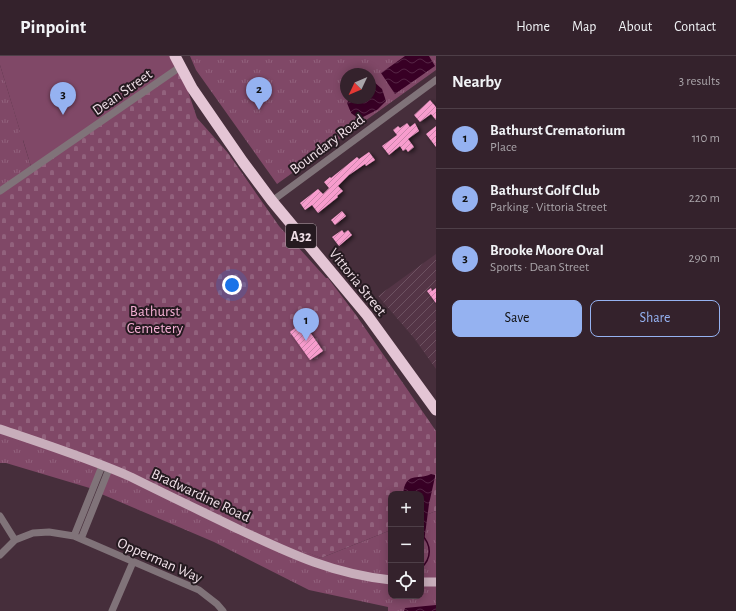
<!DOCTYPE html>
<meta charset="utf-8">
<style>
body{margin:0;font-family:"Alegreya Sans",sans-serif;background:#3c2a34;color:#f1f3f6}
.controls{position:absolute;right:12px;bottom:12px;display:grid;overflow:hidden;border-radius:8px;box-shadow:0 2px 10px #0003}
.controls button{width:36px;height:36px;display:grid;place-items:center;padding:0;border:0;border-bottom:1px solid #4e3f48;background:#34222c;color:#f1f3f6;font:20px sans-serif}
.compass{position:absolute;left:340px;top:12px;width:36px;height:36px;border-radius:50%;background:#34222c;box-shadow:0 2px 10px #0003;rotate:226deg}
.you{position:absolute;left:232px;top:229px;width:14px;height:14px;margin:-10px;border:3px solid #fff;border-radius:50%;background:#1a73e8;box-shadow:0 0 0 6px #1a73e833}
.badge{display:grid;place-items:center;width:26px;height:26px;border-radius:50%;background:#95b2f1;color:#111;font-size:13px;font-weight:700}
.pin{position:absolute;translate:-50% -33px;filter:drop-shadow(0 1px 2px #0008)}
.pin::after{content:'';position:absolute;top:21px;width:14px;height:12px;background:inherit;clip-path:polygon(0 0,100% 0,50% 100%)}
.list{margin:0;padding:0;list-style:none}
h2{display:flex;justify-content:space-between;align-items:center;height:52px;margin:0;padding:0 16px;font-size:17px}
h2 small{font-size:13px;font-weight:400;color:#a9a4a9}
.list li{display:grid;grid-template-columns:26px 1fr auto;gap:12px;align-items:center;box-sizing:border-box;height:60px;padding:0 16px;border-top:1px solid #4e3f48}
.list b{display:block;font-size:15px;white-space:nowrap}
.list p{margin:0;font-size:13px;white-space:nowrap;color:#a9a4a9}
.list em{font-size:13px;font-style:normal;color:#a9a4a9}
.actions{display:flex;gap:8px;padding:12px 16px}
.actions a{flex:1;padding:9px 0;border:1px solid #95b2f1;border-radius:8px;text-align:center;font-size:14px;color:#95b2f1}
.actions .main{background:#95b2f1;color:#111}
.icon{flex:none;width:22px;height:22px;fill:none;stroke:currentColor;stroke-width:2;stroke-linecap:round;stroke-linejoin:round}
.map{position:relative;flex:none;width:436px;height:555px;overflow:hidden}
header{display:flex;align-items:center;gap:24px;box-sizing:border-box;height:56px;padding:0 20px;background:#34222c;border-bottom:1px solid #4e3f48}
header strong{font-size:19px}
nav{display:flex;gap:22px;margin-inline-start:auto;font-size:14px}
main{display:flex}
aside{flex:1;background:#34222c}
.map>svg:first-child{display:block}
</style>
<header>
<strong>Pinpoint</strong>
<nav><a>Home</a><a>Map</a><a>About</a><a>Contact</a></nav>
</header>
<main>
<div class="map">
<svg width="436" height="555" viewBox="0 0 436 555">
<defs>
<pattern id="industrial-furrows" width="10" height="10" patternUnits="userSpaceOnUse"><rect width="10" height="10" fill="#543546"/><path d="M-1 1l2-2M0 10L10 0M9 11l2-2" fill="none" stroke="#6d5261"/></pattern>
<pattern id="grass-tufts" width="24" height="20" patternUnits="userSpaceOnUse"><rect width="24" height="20" fill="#804867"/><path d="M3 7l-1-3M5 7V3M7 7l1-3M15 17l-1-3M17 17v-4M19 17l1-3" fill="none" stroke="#92627d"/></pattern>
<pattern id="cemetery-stones" width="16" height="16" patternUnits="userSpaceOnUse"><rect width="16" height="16" fill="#804867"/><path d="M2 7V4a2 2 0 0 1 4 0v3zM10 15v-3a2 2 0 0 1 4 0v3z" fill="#92627d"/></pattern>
<pattern id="water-waves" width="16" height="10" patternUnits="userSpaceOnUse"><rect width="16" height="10" fill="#380025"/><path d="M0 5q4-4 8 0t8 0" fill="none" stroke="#552545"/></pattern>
<pattern id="building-hatch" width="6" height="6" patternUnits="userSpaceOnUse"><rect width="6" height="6" fill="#f79ccd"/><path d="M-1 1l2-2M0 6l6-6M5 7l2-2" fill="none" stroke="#cb86ab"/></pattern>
<filter id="shadow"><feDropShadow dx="2.5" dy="1.5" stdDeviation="2" flood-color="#0009"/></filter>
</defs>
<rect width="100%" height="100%" fill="#462e3b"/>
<path fill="url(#industrial-furrows)" d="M436,198V313L414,282L378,240Z"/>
<path fill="url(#grass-tufts)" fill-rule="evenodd" d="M190,0H436V14L277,128L196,14ZM346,18H370V42H346Z
M0,9L32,114L0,135Z
M0,373L102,410L93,433L6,407H0Z
M109,413L321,502L391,474V540H421V461L436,455V555H388V551L309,534L214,486L99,437Z"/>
<path fill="url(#cemetery-stones)" d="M180,11L197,62L228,97L279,170L326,222H328L356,259L436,375V455L421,461V438H391V474L321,502L206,457L129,421L0,373V135Z"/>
<path fill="#804867" d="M0,0H175L180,11L32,114L23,84L22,85L17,78L20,75L0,9Z"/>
<path fill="url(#water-waves)" d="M405,0H429L435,10L395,38L381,17Z
M373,25L382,33L386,45L377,54L359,63L351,57L347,47L350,42H370V27Z
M431,418L435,419V421L429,448L423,494L421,497V438H403C406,415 416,425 431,418Z
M436,549V555H404L405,552Z"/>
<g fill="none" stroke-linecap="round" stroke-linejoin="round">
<path stroke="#380025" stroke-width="1.5" d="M421,478C432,489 432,502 421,512"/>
</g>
<path fill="url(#building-hatch)" filter="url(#shadow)" d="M430,44L436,51V64L431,58L420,66L414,59Z
M407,67L410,71L415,67L419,75L408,83L414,91L408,96L406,93L403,95L400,90L389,99L382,90L397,79L393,74L398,70L400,72Z
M436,70V91L426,78Z
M369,96L375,104L366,110L365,108L349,119L338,130L343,135L337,140L338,141L318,157L312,149L305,154L300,147L318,133L323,138L329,132L324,126L330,121L331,122L357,101L359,103Z
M342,155L346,160L335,169L331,164Z
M342,174L344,177L348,174L352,179L339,190L332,181Z
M431,232L432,235L436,232V247L427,235Z
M303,266L323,295L310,304L290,276Z"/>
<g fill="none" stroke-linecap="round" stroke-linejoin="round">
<path stroke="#807379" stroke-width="7" d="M0,135L180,11
M272,145L436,24
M0,460L15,484
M74,480L102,410
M81,483L109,413
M0,499L15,484L33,477L49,476L74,480L199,534L217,548L223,555
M112,555L133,506"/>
<path stroke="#c8aebb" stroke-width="9" d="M0,373C44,388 88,402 131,421C167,439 203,456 240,474C291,498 333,518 391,524
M421,526H436"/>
<path stroke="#e4c5d5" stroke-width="11" d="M175,0L192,32L243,106L272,145L367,259L436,354"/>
</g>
<g text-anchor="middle" stroke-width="4" stroke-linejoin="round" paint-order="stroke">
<rect fill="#251a20" stroke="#b2a4ab" stroke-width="1" x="286" y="168" width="30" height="24" rx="3"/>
<g font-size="14" font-weight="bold" fill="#efdfe7">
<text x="301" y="185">A32</text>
</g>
<g font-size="15" fill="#efdfe7" stroke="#251a20">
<text transform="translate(122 36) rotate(-35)" y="5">Dean Street</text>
<text transform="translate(327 88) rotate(-37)" y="5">Boundary Road</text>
<text transform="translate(358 226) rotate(51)" y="5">Vittoria Street</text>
<text transform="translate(201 439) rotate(25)" y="5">Bradwardine Road</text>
<text transform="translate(160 504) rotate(24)" y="5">Opperman Way</text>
</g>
<g font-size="15" fill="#f2aed2" stroke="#251a20">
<text x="155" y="260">Bathurst<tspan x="155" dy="17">Cemetery</tspan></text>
</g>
</g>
</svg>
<div class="controls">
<button>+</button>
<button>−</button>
<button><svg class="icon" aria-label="locate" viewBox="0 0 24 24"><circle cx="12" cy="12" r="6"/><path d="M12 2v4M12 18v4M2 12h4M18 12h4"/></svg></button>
</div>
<svg class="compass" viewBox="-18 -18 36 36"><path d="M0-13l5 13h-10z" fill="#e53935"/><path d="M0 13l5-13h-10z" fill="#a9a4a9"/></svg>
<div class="you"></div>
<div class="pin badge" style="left:306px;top:285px">1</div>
<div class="pin badge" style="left:259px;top:54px">2</div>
<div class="pin badge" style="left:63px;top:59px">3</div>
</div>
<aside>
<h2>Nearby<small>3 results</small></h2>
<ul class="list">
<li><span class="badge">1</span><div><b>Bathurst Crematorium</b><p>Place</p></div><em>110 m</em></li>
<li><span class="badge">2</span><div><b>Bathurst Golf Club</b><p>Parking · Vittoria Street</p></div><em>220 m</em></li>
<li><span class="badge">3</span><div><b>Brooke Moore Oval</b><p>Sports · Dean Street</p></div><em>290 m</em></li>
</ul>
<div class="actions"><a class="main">Save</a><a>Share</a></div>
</aside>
</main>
